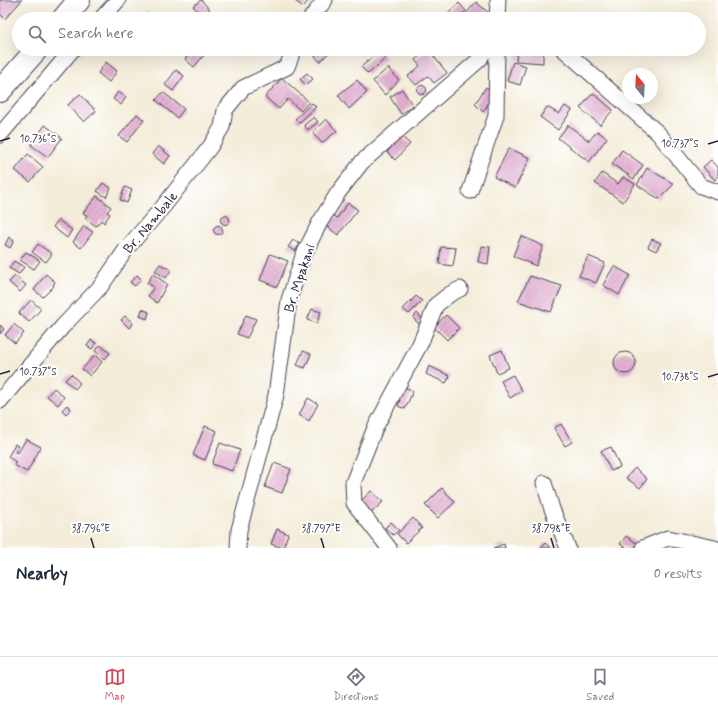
<!DOCTYPE html>
<meta charset="utf-8">
<style>
body{margin:0;font-family:Mynerve,sans-serif;background:#f2f2f3;color:#1f2937}
.compass{position:absolute;left:622px;top:68px;width:36px;height:36px;border-radius:50%;background:#fff;box-shadow:0 4px 16px #0002;rotate:342deg}
.list{margin:0;padding:0;list-style:none}
h2{display:flex;justify-content:space-between;align-items:center;height:52px;margin:0;padding:0 16px;font-size:17px}
h2 small{font-size:13px;font-weight:400;color:#747a83}
.icon{flex:none;width:22px;height:22px;fill:none;stroke:currentColor;stroke-width:2;stroke-linecap:round;stroke-linejoin:round}
.map{position:relative;flex:none;width:718px;height:548px;overflow:hidden}
.search{position:absolute;background:#fff;box-shadow:0 4px 16px #0002;left:12px;right:12px;top:12px;height:44px;display:flex;align-items:center;gap:10px;box-sizing:border-box;padding:0 14px;border-radius:22px;color:#747a83;font-size:15px}
.sheet{height:108px;background:#fff}
nav{display:flex;justify-content:space-around;align-items:center;box-sizing:border-box;height:56px;border-top:1px solid #e0e1e3;background:#fff;font-size:11px;color:#747a83}
nav a{display:grid;justify-items:center;gap:2px}
nav .on{color:#d1495b}
.map>svg:first-child{display:block}
</style>
<div class="map">
<svg width="718" height="548" viewBox="0 0 718 548">
<defs>
<pattern id="building-hatch" width="6" height="6" patternUnits="userSpaceOnUse"><rect width="6" height="6" fill="#e3b0d2"/><path d="M-1 1l2-2M0 6l6-6M5 7l2-2" fill="none" stroke="#c297b5"/></pattern>
</defs>
<rect width="100%" height="100%" fill="#fff"/>
<filter id="ink" filterUnits="userSpaceOnUse"><feTurbulence type="fractalNoise" baseFrequency=".025" numOctaves="2"/><feDisplacementMap in="SourceGraphic" scale="8" xChannelSelector="R" yChannelSelector="G"/><feConvolveMatrix kernelMatrix="1 2 1 2 8 2 1 2 1" color-interpolation-filters="sRGB"/></filter>
<filter id="wash" filterUnits="userSpaceOnUse"><feTurbulence type="fractalNoise" baseFrequency=".012" numOctaves="4" result="noise"/><feDisplacementMap in="SourceGraphic" scale="16" xChannelSelector="R" yChannelSelector="G"/><feGaussianBlur stdDeviation="0.9" result="paint"/><feColorMatrix in="noise" values="0 0 0 0 0 0 0 0 0 0 0 0 0 0 0 0 0 1.4 0 .05"/><feComposite in="paint" operator="in"/></filter>
<g filter="url(#wash)">
<rect width="100%" height="100%" fill="#f4edda"/>
<g id="blocks">
<path fill="url(#building-hatch)" d="M0,0H22L5,19L0,14Z
M201,0L210,10L202,16L193,6Z
M294,0H309L303,7Z
M476,2L489,13L485,19H481L476,15L472,19H465L463,17Z
M459,3L466,11L457,19H443Z
M147,13L154,19H142Z
M347,15L351,19H342Z
M193,49H199L205,54L194,67L185,59Z
M309,49H332L320,62Z
M428,49L447,73L434,83L428,76L416,85L408,76L420,66L415,60Z
M462,49H471L466,54Z
M517,49L543,51V63L516,61Z
M380,51L386,58L368,74L361,67Z
M106,62L117,71L109,82L98,73Z
M513,62L526,66L520,85L507,81Z
M388,68L399,80L385,95L373,81Z
M176,70L184,76L173,91L165,85Z
M307,73L313,79L306,85L300,79Z
M282,78L309,102L301,111L288,99L279,109L265,97Z
M357,80L367,92L349,109L338,95Z
M417.5 90a4.5 4.5 0 1 1 9 0a4.5 4.5 0 1 1-9 0Z
M486,87L495,93L483,112L475,104Z
M402,89L413,106L401,114L390,97Z
M118,92L126,97L121,105L113,99Z
M163,92L184,109L177,118L156,100Z
M593,93L613,110L600,125L580,108Z
M80,94L96,111L84,122L68,105Z
M312,103L316,107L299,123L295,119Z
M565,106L572,110L558,130L540,117L547,107L559,114Z
M137,114L144,120L127,142L119,136Z
M314,117L318,122L308,130L304,125Z
M326,119L337,131L322,143L312,133Z
M45,125L62,138L48,157L31,145Z
M568,125L589,141L597,131L607,138L589,162L558,138Z
M402,137L410,144L395,160L387,152Z
M158,146L170,156L164,164L152,154Z
M509,148L530,158L515,188L494,177Z
M622,150L643,165L634,179L612,164Z
M28,154L43,167L30,182L15,170Z
M711,160L718,167V177L715,180L703,167Z
M647,168L674,184L659,199L637,185Z
M602,173L618,184L623,177L635,184L623,202L595,183Z
M103,183L111,188L106,197L97,191Z
M125,187L132,190L127,203L120,200Z
M97,196L111,207L107,212L110,214L104,223L101,220L96,226L85,218L87,215L83,213Z
M348,203L358,210L338,235L325,225L333,215L337,218Z
M220.5 220a4.5 4.5 0 1 1 9 0a4.5 4.5 0 1 1-9 0Z
M58,220L72,230L67,238L53,227Z
M213.5 230a4.5 4.5 0 1 1 9 0a4.5 4.5 0 1 1-9 0Z
M84,226L93,232L81,248L73,242Z
M521,236L543,246L536,266L513,256Z
M9,237L14,241L10,248L5,245Z
M652,239L661,243L656,251L648,247Z
M293,240L300,244L295,251L288,247Z
M38,244L52,254L46,262L32,252Z
M481,246L490,247L488,264L478,262Z
M441,247L456,248L453,266L439,264Z
M26,252L40,261L34,269L20,260Z
M270,254L288,261L277,287L260,280Z
M588,256L605,263L596,283L579,276Z
M14,261L24,267L19,274L9,268Z
M160,264L171,270L166,278L155,271Z
M614,266L630,275L619,295L603,285Z
M46,274L55,282L53,285L54,286L43,297L34,290Z
M153,274L167,284L157,303L148,296L154,287L147,283Z
M137,275L141,279L135,286L130,282Z
M15,276L26,285L20,292L9,282Z
M530,276L562,286L551,312L518,301Z
M416,296L422,301L409,314L403,309Z
M31,300L41,309L29,322L19,313Z
M142,309L149,312L147,319L140,316Z
M312,309L321,312L317,323L307,320Z
M417,313L425,322L421,326L413,318Z
M246,315L256,319L247,338L237,334Z
M446,315L459,328L447,340L434,327Z
M125,316L133,323L129,328L121,320Z
M14,324L24,333L15,343L5,335Z
M0,325L4,329L0,334Z
M91,340L96,343L92,349L87,346Z
M100,345L110,353L105,359L95,351Z
M502,350L509,368L497,373L490,355Z
M303,351L311,354L305,368L297,365Z
M614 363a11 11 0 1 1 22 0a11 11 0 1 1-22 0Z
M95,355L102,362L90,376L82,369Z
M429,366L450,376L446,383L426,374Z
M71,374L80,383L75,389L65,380Z
M513,375L522,391L510,398L501,381Z
M402,386L413,391L405,409L398,406L400,400L397,399Z
M54,388L64,397L58,405L47,396Z
M308,398L318,404L309,421L299,415Z
M67,405L71,409L66,414L62,410Z
M561,424L572,442L565,446L554,428Z
M205,426L217,431L205,460L193,455Z
M26,439L41,447L27,472L14,465L16,462L8,457L15,444L18,446L15,452L18,453Z
M220,443L240,450L232,471L212,464Z
M611,447L620,467L611,471L601,451Z
M274,463L291,469L282,493L265,487Z
M635,468L647,479L640,488L626,478Z
M442,488L455,502L438,518L425,505Z
M371,491L383,502L370,514L359,503Z
M413,518L422,528L406,543L397,534Z
M391,522L399,530L393,535L385,528Z
M277,529L288,534L283,548L271,544Z
M626,536L644,548H626L620,544Z
M545,543L551,548H540Z
M504,544L505,548H493Z"/>
</g>
</g>
<g filter="url(#ink)">
<use href="#blocks" fill-opacity="0" stroke="#424053" stroke-width="1"/>
<g fill="none" stroke-linecap="round" stroke-linejoin="round">
<defs>
<path id="minor" d="M101,19L118,0
M310,19L325,0
M497,19L498,0
M563,49L658,133L701,186L718,192
M0,135L73,49
M470,191L496,116L497,49
M0,401L63,326L101,286L127,248L162,208L210,147L222,127L225,110L243,88L287,67L294,49
M544,483L552,509L568,548
M238,548L239,530L276,395L289,300L303,256L320,222L338,193L362,162L480,59L485,49
M389,548L354,503L353,483L375,428L420,344L436,305L450,294L460,289
M643,548L668,538L715,548"/>
<path id="highway" d="M63,19L79,0
M0,91L37,49"/>
</defs>
<use href="#minor" stroke="#424053" stroke-width="17"/>
<use href="#highway" stroke="#424053" stroke-width="24"/>
<use href="#minor" stroke="#fff" stroke-width="15"/>
<use href="#highway" stroke="#fff" stroke-width="22"/>
</g>
</g>
<path fill="none" stroke="#22223b" stroke-width="1.5" d="M0,141L10,138M708,144L718,141M0,374L10,371M708,377L718,374M91,538L94,548M321,538L324,548M551,538L554,548"/>
<g text-anchor="middle" stroke-width="4" stroke-linejoin="round" paint-order="stroke">
<g font-size="14" fill="#22223b" stroke="#fff">
<text transform="translate(150 222) rotate(-50)" y="5">Br. Nambale</text>
<text transform="translate(299 278) rotate(-72)" y="5">Br. Mpakani</text>
</g>
</g>
<g font-size="10" text-anchor="middle" fill="#22223b" stroke="#fff" stroke-width="4" stroke-linejoin="round" paint-order="stroke">
<text x="38" y="142">10.736°S</text>
<text x="680" y="147">10.737°S</text>
<text x="38" y="375">10.737°S</text>
<text x="680" y="380">10.738°S</text>
<text x="91" y="532">38.796°E</text>
<text x="321" y="532">38.797°E</text>
<text x="551" y="532">38.798°E</text>
</g>
</svg>
<svg class="compass" viewBox="-18 -18 36 36"><path d="M0-13l5 13h-10z" fill="#e53935"/><path d="M0 13l5-13h-10z" fill="#747a83"/></svg>
<div class="search"><svg class="icon" aria-label="search" viewBox="0 0 24 24"><circle cx="10" cy="10" r="6"/><path d="M15 15l6 6"/></svg>Search here</div>
</div>
<section class="sheet">
<h2>Nearby<small>0 results</small></h2>
<ul class="list">
</ul>
</section>
<nav>
<a class="on"><svg class="icon" aria-label="map" viewBox="0 0 24 24"><path d="M3 6l6-2 6 2 6-2v14l-6 2-6-2-6 2zM9 4v14M15 6v14"/></svg>Map</a>
<a><svg class="icon" aria-label="directions" viewBox="0 0 24 24"><path d="M12 3l9 9-9 9-9-9zM9 14v-3h6M13 9l2 2-2 2"/></svg>Directions</a>
<a><svg class="icon" aria-label="saved" viewBox="0 0 24 24"><path d="M7 4h10v16l-5-4-5 4z"/></svg>Saved</a>
</nav>
